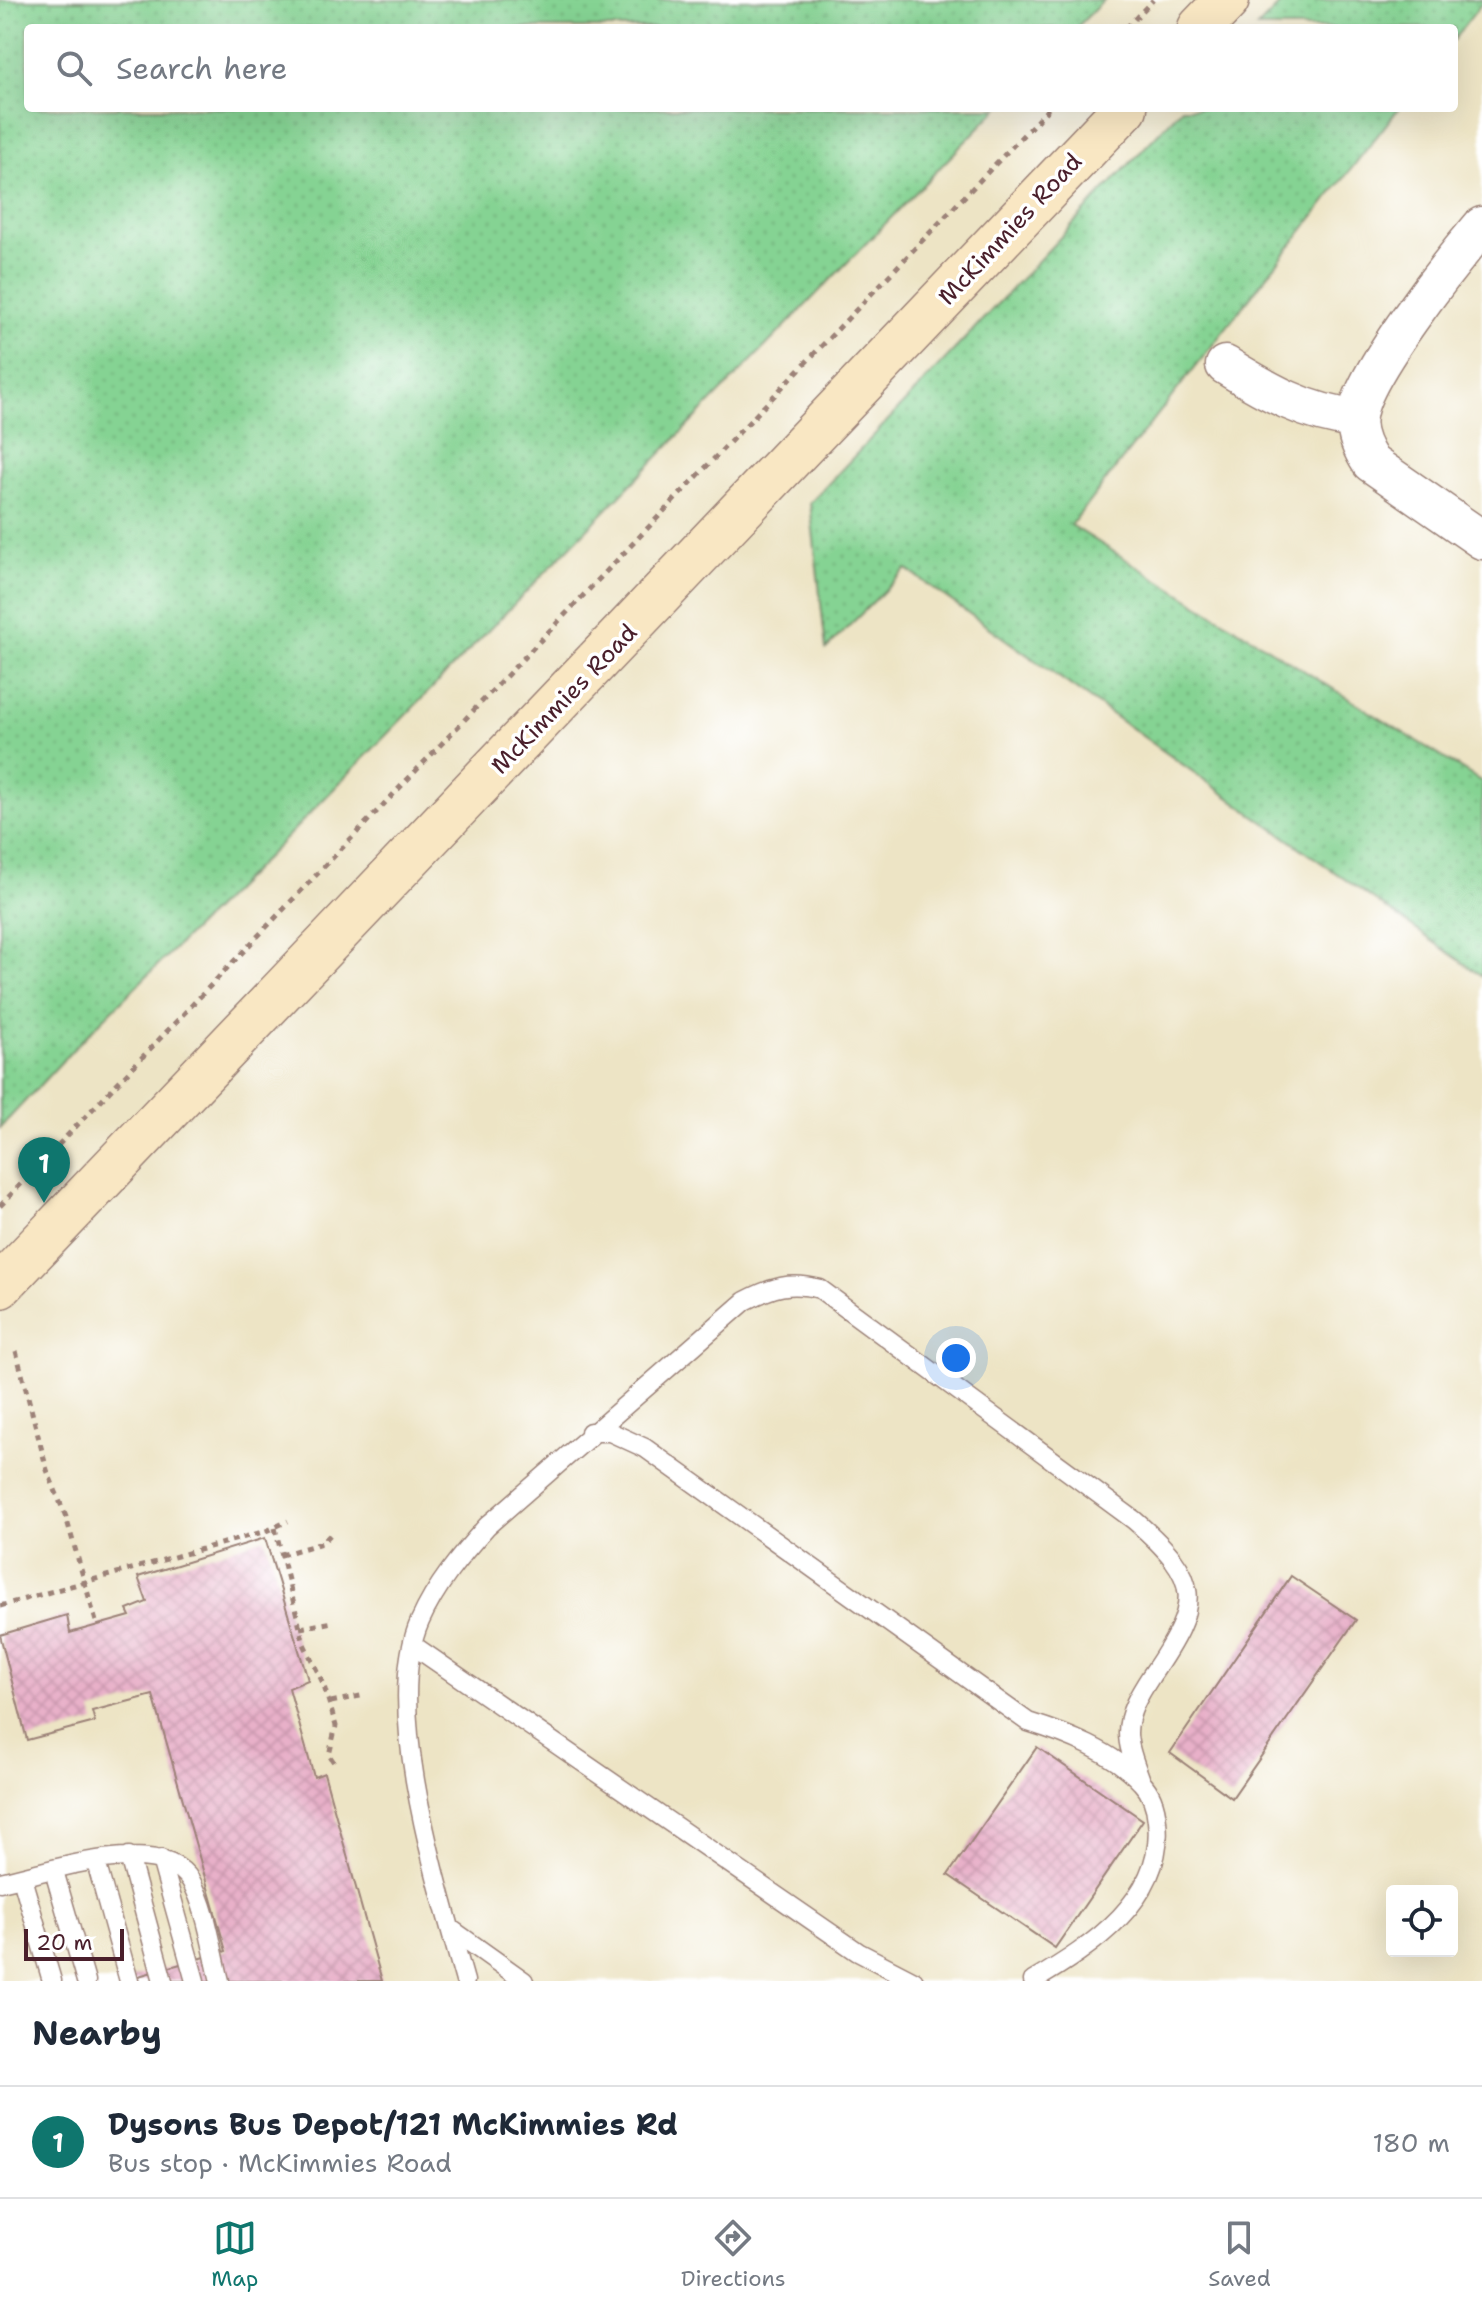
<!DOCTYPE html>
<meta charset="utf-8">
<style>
body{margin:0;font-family:"Shantell Sans",sans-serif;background:#f6f6f7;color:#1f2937}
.controls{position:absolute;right:24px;bottom:24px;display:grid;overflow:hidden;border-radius:8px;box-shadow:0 8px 32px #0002}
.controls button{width:72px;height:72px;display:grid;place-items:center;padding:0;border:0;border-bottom:2px solid #e0e1e3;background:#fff;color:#1f2937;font:40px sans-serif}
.scale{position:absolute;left:24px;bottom:20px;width:100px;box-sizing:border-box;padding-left:8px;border:4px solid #4a1f2b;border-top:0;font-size:22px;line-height:28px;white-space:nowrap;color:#4a1f2b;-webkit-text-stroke:6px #fff;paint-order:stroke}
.you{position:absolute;left:956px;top:1358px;width:28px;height:28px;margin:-20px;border:6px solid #fff;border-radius:50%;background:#1a73e8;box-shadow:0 0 0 12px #1a73e833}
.badge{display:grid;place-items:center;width:52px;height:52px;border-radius:50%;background:#0f766e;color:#fff;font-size:26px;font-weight:700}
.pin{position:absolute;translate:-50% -66px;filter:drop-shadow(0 2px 4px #0008)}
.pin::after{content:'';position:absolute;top:42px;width:28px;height:24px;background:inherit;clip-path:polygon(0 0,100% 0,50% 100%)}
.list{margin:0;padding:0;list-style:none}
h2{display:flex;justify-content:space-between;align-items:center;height:104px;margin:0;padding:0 32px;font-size:34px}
h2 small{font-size:26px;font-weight:400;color:#747a83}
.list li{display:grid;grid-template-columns:52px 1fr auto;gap:24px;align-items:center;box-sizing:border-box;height:112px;padding:0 32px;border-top:2px solid #e0e1e3}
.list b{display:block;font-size:30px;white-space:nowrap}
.list p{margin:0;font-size:26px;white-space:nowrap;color:#747a83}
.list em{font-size:26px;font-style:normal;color:#747a83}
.icon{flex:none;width:44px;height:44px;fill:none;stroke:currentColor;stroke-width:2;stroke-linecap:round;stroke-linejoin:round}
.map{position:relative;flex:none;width:1482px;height:1981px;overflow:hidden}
.search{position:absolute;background:#fff;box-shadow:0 8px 32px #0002;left:24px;right:24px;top:24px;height:88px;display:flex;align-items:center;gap:20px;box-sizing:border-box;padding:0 28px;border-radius:8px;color:#747a83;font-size:30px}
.sheet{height:216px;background:#fff}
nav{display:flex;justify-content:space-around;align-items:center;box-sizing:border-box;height:112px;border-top:2px solid #e0e1e3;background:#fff;font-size:22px;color:#747a83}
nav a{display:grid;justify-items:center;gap:4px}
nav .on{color:#0f766e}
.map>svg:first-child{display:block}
</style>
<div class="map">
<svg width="1482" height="1981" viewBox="0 0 1482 1981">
<defs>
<pattern id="grass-dots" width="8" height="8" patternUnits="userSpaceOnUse" patternTransform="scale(2)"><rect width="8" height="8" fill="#85d393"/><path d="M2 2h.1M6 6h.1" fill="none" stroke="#74b57f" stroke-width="1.8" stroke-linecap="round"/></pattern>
<pattern id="building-cross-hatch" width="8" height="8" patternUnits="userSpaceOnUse" patternTransform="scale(2)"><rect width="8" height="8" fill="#e8b0c9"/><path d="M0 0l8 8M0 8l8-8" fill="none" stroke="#c897ad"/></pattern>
</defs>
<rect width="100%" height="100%" fill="#fff"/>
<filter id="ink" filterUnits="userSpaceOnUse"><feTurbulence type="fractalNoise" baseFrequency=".0125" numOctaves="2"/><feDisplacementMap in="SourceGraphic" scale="16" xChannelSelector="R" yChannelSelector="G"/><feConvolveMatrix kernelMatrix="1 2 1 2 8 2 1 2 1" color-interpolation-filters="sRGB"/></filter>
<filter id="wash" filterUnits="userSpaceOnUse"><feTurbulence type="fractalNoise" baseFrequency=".006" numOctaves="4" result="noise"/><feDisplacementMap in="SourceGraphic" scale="32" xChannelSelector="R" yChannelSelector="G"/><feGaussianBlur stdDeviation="1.8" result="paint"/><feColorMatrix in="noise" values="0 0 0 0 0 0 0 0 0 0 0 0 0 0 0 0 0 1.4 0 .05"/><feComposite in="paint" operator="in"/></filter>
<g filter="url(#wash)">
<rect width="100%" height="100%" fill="#ede4c5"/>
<path fill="url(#grass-dots)" stroke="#68795f" stroke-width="2" d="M0,0H1104L1076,28H28V108H998L280,844L79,1043L0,1128Z
M1284,0H1482V3L1454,39V28H1257Z
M1182,108H1399L1071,525L1482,782V976L906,569L826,649L810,503Z"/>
<g id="blocks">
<path fill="url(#building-cross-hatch)" d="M265,1538L308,1680L289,1688L314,1777L324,1773L382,1981H121L226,1951L153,1695L92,1711L95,1722L27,1740L0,1635L67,1615L70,1633L130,1616L127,1610L147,1602L138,1577Z
M1291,1576L1356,1620L1232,1798L1170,1753Z
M1037,1747L1143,1820L1055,1948L948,1875Z"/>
</g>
</g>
<g filter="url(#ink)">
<use href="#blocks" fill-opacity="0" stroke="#9c8278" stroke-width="2"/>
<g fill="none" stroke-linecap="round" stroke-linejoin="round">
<defs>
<path id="lane" d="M590,1432H610L645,1448L1028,1722C1067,1734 1112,1751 1141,1782C1151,1792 1156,1807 1157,1821C1166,1898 1091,1947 1033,1981
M414,1646L858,1952L914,1981
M129,1856L163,1981
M161,1859L195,1981
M96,1862L129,1981
M54,1871L86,1981
M22,1878L52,1981
M0,1882C45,1873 162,1831 191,1881C207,1909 212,1950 220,1981
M451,1929L524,1981
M465,1981C440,1891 381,1708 420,1621C436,1585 461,1555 487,1526L745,1301C772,1287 790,1281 820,1289L1134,1520C1203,1580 1202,1602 1151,1676C1140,1693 1128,1712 1128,1733C1128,1749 1136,1766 1141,1781"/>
<path id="street" d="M1482,226C1451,262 1363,373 1357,416C1354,433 1362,449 1371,463L1482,540
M1225,365C1267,391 1307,414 1356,419"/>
<path id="secondary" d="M1200,28L1227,0
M0,1286L1125,108"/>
</defs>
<use href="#lane" stroke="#9c8278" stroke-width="21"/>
<use href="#street" stroke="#9c8278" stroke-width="41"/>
<use href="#secondary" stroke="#9c8278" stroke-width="47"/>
<path stroke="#9c8278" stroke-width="5" stroke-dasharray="6 6" stroke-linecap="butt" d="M1126,28L1153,0
M0,1206L1049,108
M16,1351L47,1470L66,1517L97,1625
M275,1528L304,1644L323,1683L336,1726L329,1755L335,1764
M281,1555L322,1543L334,1531
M0,1606L266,1531L288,1521
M300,1628L333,1622
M331,1702L365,1695"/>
<use href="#lane" stroke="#fff" stroke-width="18"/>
<use href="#street" stroke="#fff" stroke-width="38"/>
<use href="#secondary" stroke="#f9e7c3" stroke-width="44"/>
</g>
</g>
<g text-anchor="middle" stroke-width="7" stroke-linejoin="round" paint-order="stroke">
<g font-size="24" fill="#4a1f2b" stroke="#fff">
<text transform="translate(1010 229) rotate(-47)" y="8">McKimmies Road</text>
<text transform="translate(564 699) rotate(-46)" y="8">McKimmies Road</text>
</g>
</g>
</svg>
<div class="controls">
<button><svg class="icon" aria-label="locate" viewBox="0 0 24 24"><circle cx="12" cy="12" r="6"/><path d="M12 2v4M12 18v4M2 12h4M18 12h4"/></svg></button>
</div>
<div class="scale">20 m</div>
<div class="you"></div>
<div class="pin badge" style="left:44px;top:1203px">1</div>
<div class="search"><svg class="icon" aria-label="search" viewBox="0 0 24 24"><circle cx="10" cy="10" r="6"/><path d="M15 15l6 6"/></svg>Search here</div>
</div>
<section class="sheet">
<h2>Nearby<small></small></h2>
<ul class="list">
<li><span class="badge">1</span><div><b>Dysons Bus Depot/121 McKimmies Rd</b><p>Bus stop · McKimmies Road</p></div><em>180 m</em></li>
</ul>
</section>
<nav>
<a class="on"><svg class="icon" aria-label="map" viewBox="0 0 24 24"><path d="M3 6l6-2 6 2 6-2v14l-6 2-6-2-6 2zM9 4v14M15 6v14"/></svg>Map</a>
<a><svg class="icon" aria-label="directions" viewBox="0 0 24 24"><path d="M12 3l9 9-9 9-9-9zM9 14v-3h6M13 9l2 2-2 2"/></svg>Directions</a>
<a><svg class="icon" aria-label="saved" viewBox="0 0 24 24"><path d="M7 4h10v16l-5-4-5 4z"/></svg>Saved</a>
</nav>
